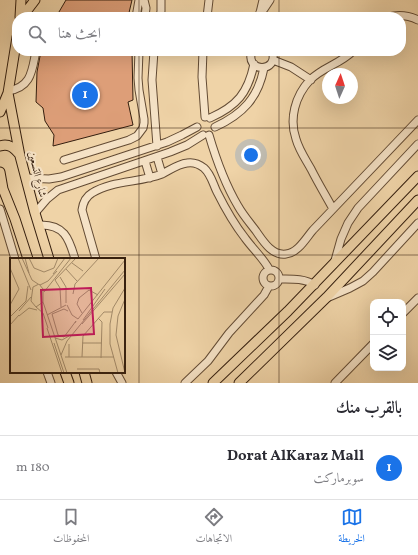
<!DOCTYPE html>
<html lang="ar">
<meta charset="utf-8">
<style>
body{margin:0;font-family:Vollkorn,Amiri,serif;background:#f2f2f3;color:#2b2b33;direction:rtl}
.controls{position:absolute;right:12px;bottom:12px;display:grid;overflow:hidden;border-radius:8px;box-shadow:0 4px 16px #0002}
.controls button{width:36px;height:36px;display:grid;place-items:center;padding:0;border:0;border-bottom:1px solid #e1e1e2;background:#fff;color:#2b2b33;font:20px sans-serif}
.compass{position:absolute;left:322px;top:68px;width:36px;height:36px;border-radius:50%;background:#fff;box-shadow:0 4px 16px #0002;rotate:3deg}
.you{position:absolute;left:251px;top:155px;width:14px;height:14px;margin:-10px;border:3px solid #fff;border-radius:50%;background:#1a73e8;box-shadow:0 0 0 6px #1a73e833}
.badge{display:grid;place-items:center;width:26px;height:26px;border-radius:50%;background:#1a73e8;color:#fff;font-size:13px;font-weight:700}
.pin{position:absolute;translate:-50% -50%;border:2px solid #fff;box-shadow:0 1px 4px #0006}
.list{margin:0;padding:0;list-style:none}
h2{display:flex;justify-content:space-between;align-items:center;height:52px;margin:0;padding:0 16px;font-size:17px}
h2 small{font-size:13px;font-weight:400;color:#7c7c81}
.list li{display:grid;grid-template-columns:26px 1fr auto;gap:12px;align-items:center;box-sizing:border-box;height:64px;padding:0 16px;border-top:1px solid #e1e1e2}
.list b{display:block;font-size:15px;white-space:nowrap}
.list p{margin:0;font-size:13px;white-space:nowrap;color:#7c7c81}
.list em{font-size:13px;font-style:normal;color:#7c7c81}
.icon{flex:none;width:22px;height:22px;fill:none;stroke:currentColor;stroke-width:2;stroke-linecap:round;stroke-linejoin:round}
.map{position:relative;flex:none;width:418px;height:383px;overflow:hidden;direction:ltr}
.search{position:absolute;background:#fff;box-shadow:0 4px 16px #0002;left:12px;right:12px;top:12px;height:44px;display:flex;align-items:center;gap:10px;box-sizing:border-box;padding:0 14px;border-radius:16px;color:#7c7c81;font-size:15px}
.sheet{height:116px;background:#fff}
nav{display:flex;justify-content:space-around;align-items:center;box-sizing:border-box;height:56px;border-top:1px solid #e1e1e2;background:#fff;font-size:11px;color:#7c7c81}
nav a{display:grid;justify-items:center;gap:2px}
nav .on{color:#1a73e8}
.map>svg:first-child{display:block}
</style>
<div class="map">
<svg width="418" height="383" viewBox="0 0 418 383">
<rect width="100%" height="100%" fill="#efd3a7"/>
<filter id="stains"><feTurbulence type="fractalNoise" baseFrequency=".005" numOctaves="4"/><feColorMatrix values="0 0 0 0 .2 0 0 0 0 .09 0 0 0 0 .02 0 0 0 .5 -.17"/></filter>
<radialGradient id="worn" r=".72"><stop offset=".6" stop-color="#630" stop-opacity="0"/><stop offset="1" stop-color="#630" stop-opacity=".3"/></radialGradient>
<path fill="#dd9e78" stroke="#341e0e" d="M66,0H132L128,17H56Z
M41,51H132L133,100L128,102L133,125L53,146L54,135L45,121L43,108L36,102L37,72Z"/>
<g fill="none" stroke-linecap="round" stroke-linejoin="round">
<defs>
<path id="minor" d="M144,0L146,8L145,17
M260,12L264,9L270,0
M136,17L139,0
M160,17L161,11V0
M207,17L209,0
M259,17L263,0
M388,17C399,14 408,15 418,20
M154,51L152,80L157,146
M203,51L202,77L205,117
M252,51C244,73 280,73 272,51
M273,60L291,67L311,80
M8,91C32,87 32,70 36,51
M210,118C237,106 248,93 254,64
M215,127C243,114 258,98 264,68
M209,135C216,159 225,184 238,206C243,215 250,223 256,231C263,241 272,256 286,254C298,253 306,238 313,230L418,120
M157,157L162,174
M64,160L129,140L137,136L143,128L144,123V119L139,90L138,78L139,51
M145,161L150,178
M26,178L49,179L61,177L167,142L182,135L197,127
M0,209L15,259
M333,209C326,196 318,183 311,169C306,160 299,150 296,139C289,119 295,96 310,80C323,67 340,64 353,51
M35,213L47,199L58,190L170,152L187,145L203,135
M39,225C64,224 69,238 75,259
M96,259L82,210C83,203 85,197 92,193C113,180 139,183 162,174C170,170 178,164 187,163C193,162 199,164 204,168C211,174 213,184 217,192C225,208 234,224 245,238C253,249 263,258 269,269
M334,264L341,239L348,223L358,208L418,144
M263 278a8 8 0 1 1 16 0a8 8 0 1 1-16 0Z
M279,279C291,279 304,278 315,285
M329,297L350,288L363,281L373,272L418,223
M403,313L418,298
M47,372L51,383
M116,372L122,383
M185,383L208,361L229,333L264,295L269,286
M335,383L373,344"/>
<path id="major" d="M20,17L21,0
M22,17L35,0
M8,93L20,156L35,213L49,259
M0,112L8,93L17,37
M0,146C9,143 14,148 20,155
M0,172L3,189
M0,185L3,189L15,219L28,259
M65,372L69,383
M84,372L87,383
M213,383L288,311L418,176
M239,383L327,297L418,200"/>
</defs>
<use href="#minor" stroke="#634b34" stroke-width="9"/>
<use href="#major" stroke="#341e0e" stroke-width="11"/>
<use href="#minor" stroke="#f5e2c6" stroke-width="7"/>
<use href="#major" stroke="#efd3a7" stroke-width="9"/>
</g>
<path fill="none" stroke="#341e0e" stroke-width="1" stroke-opacity="0.55" d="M139,0V17M279,0V17M139,51V383M279,51V383M0,128H418M0,255H418"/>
<g text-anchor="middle" stroke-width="4" stroke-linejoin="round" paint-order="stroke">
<g font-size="11" fill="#341e0e" stroke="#f5e2c6">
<text transform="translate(38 174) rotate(76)" y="4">شارع التسعين</text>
</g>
</g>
<g transform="translate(10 258)">
<rect width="115" height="115" fill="#efd3a7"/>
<path fill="none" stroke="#a48b6a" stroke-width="1" d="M8,0L21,32M12,0L22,22L28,26M15,0L19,15M19,0L24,10L34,14L44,10L48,0M62,5L73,13M0,10L9,31L0,47M56,11L67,23M43,16L55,0M50,19L56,29V45M45,22L66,0M45,22L50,30L51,49M29,26L33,31V44L26,49L21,43L23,29ZM30,27L38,23L47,13M34,34L61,0M63,36L65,26L89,0M33,44L57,115M57,47L62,57L68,61L115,2M26,49L33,55L38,70M9,53L21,39M58,53L54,51L42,56L48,77L54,79L66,63L65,65M72,55L67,46L69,40L79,32L88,37M37,57L56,47M9,58L19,50L27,52M0,59L16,43L18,28M88,60L92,64L91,100M73,62L95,31M72,66L115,16M0,67L9,57M37,70L52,115M45,80L52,82L59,78M44,85L54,115M72,85H92M51,97L57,83L115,12M55,99H104M59,99V86M72,99L73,78L94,54H102M67,111H89L90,115M108,115L100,86V66L103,50L115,30M115,115L106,77L108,58L115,41"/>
<path fill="#c2185b" fill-opacity="0.15" stroke="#c2185b" stroke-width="2" d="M81,30L84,76L33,79L31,32Z"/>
<rect width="115" height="115" fill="none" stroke="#341e0e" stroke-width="2"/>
</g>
<rect width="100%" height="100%" filter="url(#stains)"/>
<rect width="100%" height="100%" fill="url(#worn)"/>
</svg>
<div class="controls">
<button><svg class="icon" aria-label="locate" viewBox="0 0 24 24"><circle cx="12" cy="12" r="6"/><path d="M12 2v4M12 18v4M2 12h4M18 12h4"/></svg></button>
<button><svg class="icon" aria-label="layers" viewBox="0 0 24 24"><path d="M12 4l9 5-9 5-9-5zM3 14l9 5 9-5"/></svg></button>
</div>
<svg class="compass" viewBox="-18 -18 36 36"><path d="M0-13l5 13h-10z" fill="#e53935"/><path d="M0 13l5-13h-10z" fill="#7c7c81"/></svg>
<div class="you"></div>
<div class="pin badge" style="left:85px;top:95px">1</div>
<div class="search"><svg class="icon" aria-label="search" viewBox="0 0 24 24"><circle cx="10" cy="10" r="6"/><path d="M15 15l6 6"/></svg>ابحث هنا</div>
</div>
<section class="sheet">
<h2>بالقرب منك<small></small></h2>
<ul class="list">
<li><span class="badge">1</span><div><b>Dorat AlKaraz Mall</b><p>سوبرماركت</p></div><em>180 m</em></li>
</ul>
</section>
<nav>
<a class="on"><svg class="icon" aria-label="map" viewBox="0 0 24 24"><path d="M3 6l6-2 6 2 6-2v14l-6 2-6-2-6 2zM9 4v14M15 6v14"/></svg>الخريطة</a>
<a><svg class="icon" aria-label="directions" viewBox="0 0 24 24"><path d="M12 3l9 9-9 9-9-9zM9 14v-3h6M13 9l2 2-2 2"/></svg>الاتجاهات</a>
<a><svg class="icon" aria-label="saved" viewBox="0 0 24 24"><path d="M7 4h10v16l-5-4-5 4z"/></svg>المحفوظات</a>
</nav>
